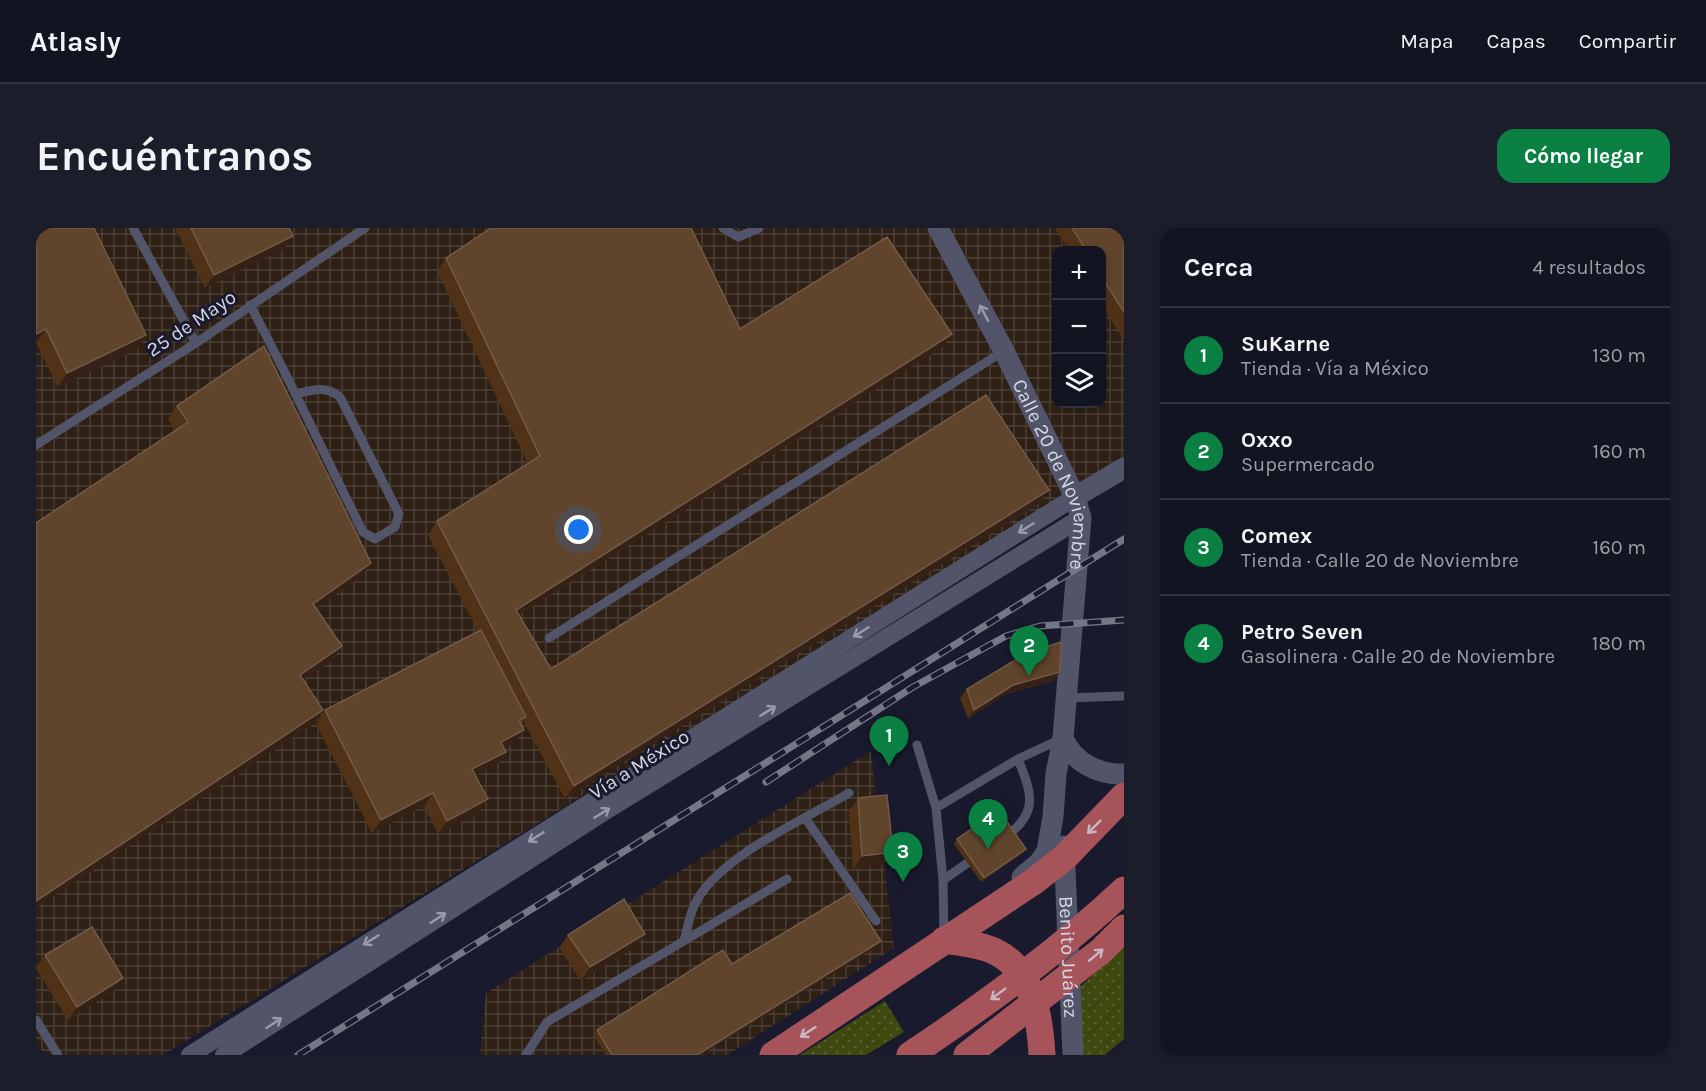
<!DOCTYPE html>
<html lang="es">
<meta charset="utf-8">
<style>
body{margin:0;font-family:Karla,sans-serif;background:#1c1d2a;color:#f1f3f6}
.controls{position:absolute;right:18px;top:18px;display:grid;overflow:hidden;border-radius:12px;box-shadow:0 3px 9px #0003}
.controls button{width:54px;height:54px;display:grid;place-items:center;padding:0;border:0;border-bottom:2px solid #323340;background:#131422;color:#f1f3f6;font:30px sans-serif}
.you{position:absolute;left:543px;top:302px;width:21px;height:21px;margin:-15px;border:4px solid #fff;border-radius:50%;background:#1a73e8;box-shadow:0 0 0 9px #1a73e833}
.badge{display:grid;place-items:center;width:39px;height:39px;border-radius:50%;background:#0b8043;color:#fff;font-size:20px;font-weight:700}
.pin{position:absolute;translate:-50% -50px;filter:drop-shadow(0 2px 3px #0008)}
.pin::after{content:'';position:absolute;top:32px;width:21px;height:18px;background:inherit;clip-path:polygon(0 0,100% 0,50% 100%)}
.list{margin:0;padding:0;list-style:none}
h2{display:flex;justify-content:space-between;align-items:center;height:78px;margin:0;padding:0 24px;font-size:26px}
h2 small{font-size:20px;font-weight:400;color:#9d9ea5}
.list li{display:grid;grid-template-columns:39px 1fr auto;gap:18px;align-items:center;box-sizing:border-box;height:96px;padding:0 24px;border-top:2px solid #323340}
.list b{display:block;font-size:22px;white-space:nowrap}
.list p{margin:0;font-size:20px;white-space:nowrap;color:#9d9ea5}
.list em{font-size:20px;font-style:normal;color:#9d9ea5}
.icon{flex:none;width:33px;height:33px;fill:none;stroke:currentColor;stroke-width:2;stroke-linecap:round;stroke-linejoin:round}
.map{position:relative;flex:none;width:1088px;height:827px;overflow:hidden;border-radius:18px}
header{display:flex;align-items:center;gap:36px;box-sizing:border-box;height:84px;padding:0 30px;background:#131422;border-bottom:2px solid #323340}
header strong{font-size:28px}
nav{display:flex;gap:33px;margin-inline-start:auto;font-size:21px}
.intro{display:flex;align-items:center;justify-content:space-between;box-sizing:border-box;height:144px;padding:0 36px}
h1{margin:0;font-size:42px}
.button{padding:15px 27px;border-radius:18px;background:#0b8043;color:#fff;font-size:21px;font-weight:700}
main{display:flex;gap:36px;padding:0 36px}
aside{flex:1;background:#131422;border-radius:18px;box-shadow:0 3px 9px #0003}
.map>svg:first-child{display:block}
</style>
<header>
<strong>Atlasly</strong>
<nav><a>Mapa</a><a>Capas</a><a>Compartir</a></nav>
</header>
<div class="intro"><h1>Encuéntranos</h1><a class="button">Cómo llegar</a></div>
<main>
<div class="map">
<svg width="1088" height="827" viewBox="0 0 1088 827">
<defs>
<pattern id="industrial-grid" width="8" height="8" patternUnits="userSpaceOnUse" patternTransform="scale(1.5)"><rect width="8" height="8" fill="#2e2014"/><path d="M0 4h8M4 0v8" fill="none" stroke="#4b4036"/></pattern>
<pattern id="grass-dots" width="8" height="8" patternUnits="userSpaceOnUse" patternTransform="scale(1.5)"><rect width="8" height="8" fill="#3e490f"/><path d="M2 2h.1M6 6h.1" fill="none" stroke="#596232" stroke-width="1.8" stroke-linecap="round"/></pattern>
</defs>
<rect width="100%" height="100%" fill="#191a2d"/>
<path fill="url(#industrial-grid)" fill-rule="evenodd" d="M0,0H1088V233L127,827H0ZM1020,22H1066V176H1020Z
M835,523L858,720L691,827H444L450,765Z"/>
<path fill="url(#grass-dots)" d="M1088,716V811L1069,827H1047L1043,760Z
M849,773L868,804L830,827H764Z"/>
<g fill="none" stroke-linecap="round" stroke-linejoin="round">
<path stroke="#52556a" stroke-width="9" d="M97,0L160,115
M687,0L702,9L723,0
M214,77C254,151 289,228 327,304L339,311L359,299L363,286L304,169C289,157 277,162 259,166
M0,217L160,115L329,0
M513,410L968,123
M1029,470L1088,468
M881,517L900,580
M770,591L840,693
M969,609C1003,585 996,566 982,531
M907,652L940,629
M908,710L907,652L900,580L982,531L1027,510
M648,713L751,651
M0,792L22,827
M490,827L511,794L648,713C651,702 653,689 658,678C679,630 768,592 813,565"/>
<path stroke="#52556a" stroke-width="18" d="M154,827L1039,269
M188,827L571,582L1045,290"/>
<g stroke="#52556a" stroke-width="21">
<path id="s1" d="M902,0L968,123L1039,269L1045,290L1027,510L1020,546L1017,589L1011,623L1003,635L986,649"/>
<path d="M1039,269L1088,240"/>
<path d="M1027,510C1037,534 1062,547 1088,546"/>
<path id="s2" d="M1028,618L1037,827"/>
</g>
<path stroke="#a65359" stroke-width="27" d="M908,712C925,715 943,716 958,723C997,741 1004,790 1006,827
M737,827L997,654L1028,630L1088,568
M874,827C949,777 1022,724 1088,662
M931,827L1065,723L1088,700"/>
<defs>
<path id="rail" d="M730,554L877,459L970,408L1004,398L1088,392
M262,827L1088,311"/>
</defs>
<use href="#rail" stroke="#757686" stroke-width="7"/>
<use href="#rail" stroke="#191a2d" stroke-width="4.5" stroke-dasharray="14" stroke-linecap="butt"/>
</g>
<path fill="#523216" d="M0,0L110,107L101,121L22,159L0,115Z
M139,0H253L257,8L248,21L169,60Z
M1019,0H1088V112L1065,76V22H1033Z
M410,30L704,101L916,106L907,119L483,387L515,441L1004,275L529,571L487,492L484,496L478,515L468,520L470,524L461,537L440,547L443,585L402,606L388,578L336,605L280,496L289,482L442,403L392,307L401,293L492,236L401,43Z
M141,178L335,335L326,348L280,380L306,418L297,432L267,451L287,482L278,496L139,202L132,191Z
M1024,444L1017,453L970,466L932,491L924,470L931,461Z
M822,570L848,637L817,641L813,583Z
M921,611L990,621L987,625L945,654L918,616Z
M532,707L600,719L545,753L523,720Z
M845,713L842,718L665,827H570L557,807L561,802L696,736Z
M9,727L78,763L32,792L0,740Z"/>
<path fill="#352116" d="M257,8L248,21L169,60L178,47Z
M10,101L1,114L0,115V106Z
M916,106L907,119L470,395L480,382Z
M110,107L101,121L22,159L31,145Z
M1013,262L1004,275L529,571L538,558Z
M335,335L326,348L268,389L277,376Z
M306,418L297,432L255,460L264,447Z
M1024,444L1017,453L970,466L932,491L938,482L977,457Z
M287,482L278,496L0,680V673Z
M488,502L478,515L456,527L465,514Z
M470,524L461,537L427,554L436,541Z
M397,565L388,578L336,605L345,592Z
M452,571L443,585L402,606L411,593Z
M990,621L987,625L945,654L948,650Z
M857,624L848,637L817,641L826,628Z
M609,706L600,719L545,753L554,739Z
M845,713L842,718L665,827H661Z
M87,750L78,763L32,792L41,779Z"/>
<path fill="#60442c" stroke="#725b49" stroke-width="1.5" d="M0,0H58L110,107L31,145L10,101L0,106Z
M155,0H253L257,8L178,47Z
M455,0H655L704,101L851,9L916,106L480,382L515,441L950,167L1013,262L538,558L401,293L504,228L410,30Z
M1036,0H1088V84L1065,48V22H1050Z
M228,118L335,335L277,376L306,418L264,447L287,482L0,673V295L152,194L141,178Z
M445,402L490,489L483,492L488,502L465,514L470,524L436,541L452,571L411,593L397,565L345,592L289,482Z
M1025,414L1024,444L977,457L938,482L931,461L991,425Z
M851,567L857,624L826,628L822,570Z
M963,582L990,621L948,650L921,611Z
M814,665L845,713L661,827H576L561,802L687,722L696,736Z
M588,671L609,706L554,739L532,707Z
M56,699L87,750L41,779L9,727Z"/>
<defs><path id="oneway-shaft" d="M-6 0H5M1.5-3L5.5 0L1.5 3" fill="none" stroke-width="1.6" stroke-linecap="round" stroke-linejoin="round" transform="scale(1.5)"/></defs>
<g stroke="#9a9cad">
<use href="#oneway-shaft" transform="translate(948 85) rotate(-118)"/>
<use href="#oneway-shaft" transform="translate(990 300) rotate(148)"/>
<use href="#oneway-shaft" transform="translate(825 404) rotate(148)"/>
<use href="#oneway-shaft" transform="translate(732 483) rotate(-32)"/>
<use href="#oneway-shaft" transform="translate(566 585) rotate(-32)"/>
<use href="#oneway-shaft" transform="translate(500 609) rotate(148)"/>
<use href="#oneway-shaft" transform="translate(402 690) rotate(-33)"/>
<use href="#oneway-shaft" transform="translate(335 712) rotate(148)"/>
<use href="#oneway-shaft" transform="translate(238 795) rotate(-33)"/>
</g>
<g stroke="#c9b6c1">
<use href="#oneway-shaft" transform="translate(1058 599) rotate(135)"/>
<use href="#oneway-shaft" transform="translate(1060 727) rotate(-40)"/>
<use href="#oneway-shaft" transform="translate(962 766) rotate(143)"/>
<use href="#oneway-shaft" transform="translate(772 804) rotate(147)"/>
</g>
<g text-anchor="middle" stroke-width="6" stroke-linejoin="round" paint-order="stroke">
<g font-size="20" fill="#d5d7e4" stroke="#191a2d">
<text transform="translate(155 95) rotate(-34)" y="7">25 de Mayo</text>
<text dy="7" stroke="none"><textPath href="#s1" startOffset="274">Calle 20 de Noviembre</textPath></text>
<text transform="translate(603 536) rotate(-32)" y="7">Vía a México</text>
<text dy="7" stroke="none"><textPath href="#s2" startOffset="111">Benito Juárez</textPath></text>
</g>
</g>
</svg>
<div class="controls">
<button>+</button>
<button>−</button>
<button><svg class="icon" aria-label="layers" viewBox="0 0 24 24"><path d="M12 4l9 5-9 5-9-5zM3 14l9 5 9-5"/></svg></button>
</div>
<div class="you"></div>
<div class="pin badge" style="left:853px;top:538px">1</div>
<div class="pin badge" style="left:993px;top:448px">2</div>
<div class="pin badge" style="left:867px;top:654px">3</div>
<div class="pin badge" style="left:952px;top:621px">4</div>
</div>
<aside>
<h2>Cerca<small>4 resultados</small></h2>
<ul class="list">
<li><span class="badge">1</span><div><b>SuKarne</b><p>Tienda · Vía a México</p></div><em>130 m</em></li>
<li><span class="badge">2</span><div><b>Oxxo</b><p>Supermercado</p></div><em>160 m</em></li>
<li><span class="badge">3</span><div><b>Comex</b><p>Tienda · Calle 20 de Noviembre</p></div><em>160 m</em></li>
<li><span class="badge">4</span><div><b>Petro Seven</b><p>Gasolinera · Calle 20 de Noviembre</p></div><em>180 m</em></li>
</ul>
</aside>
</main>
